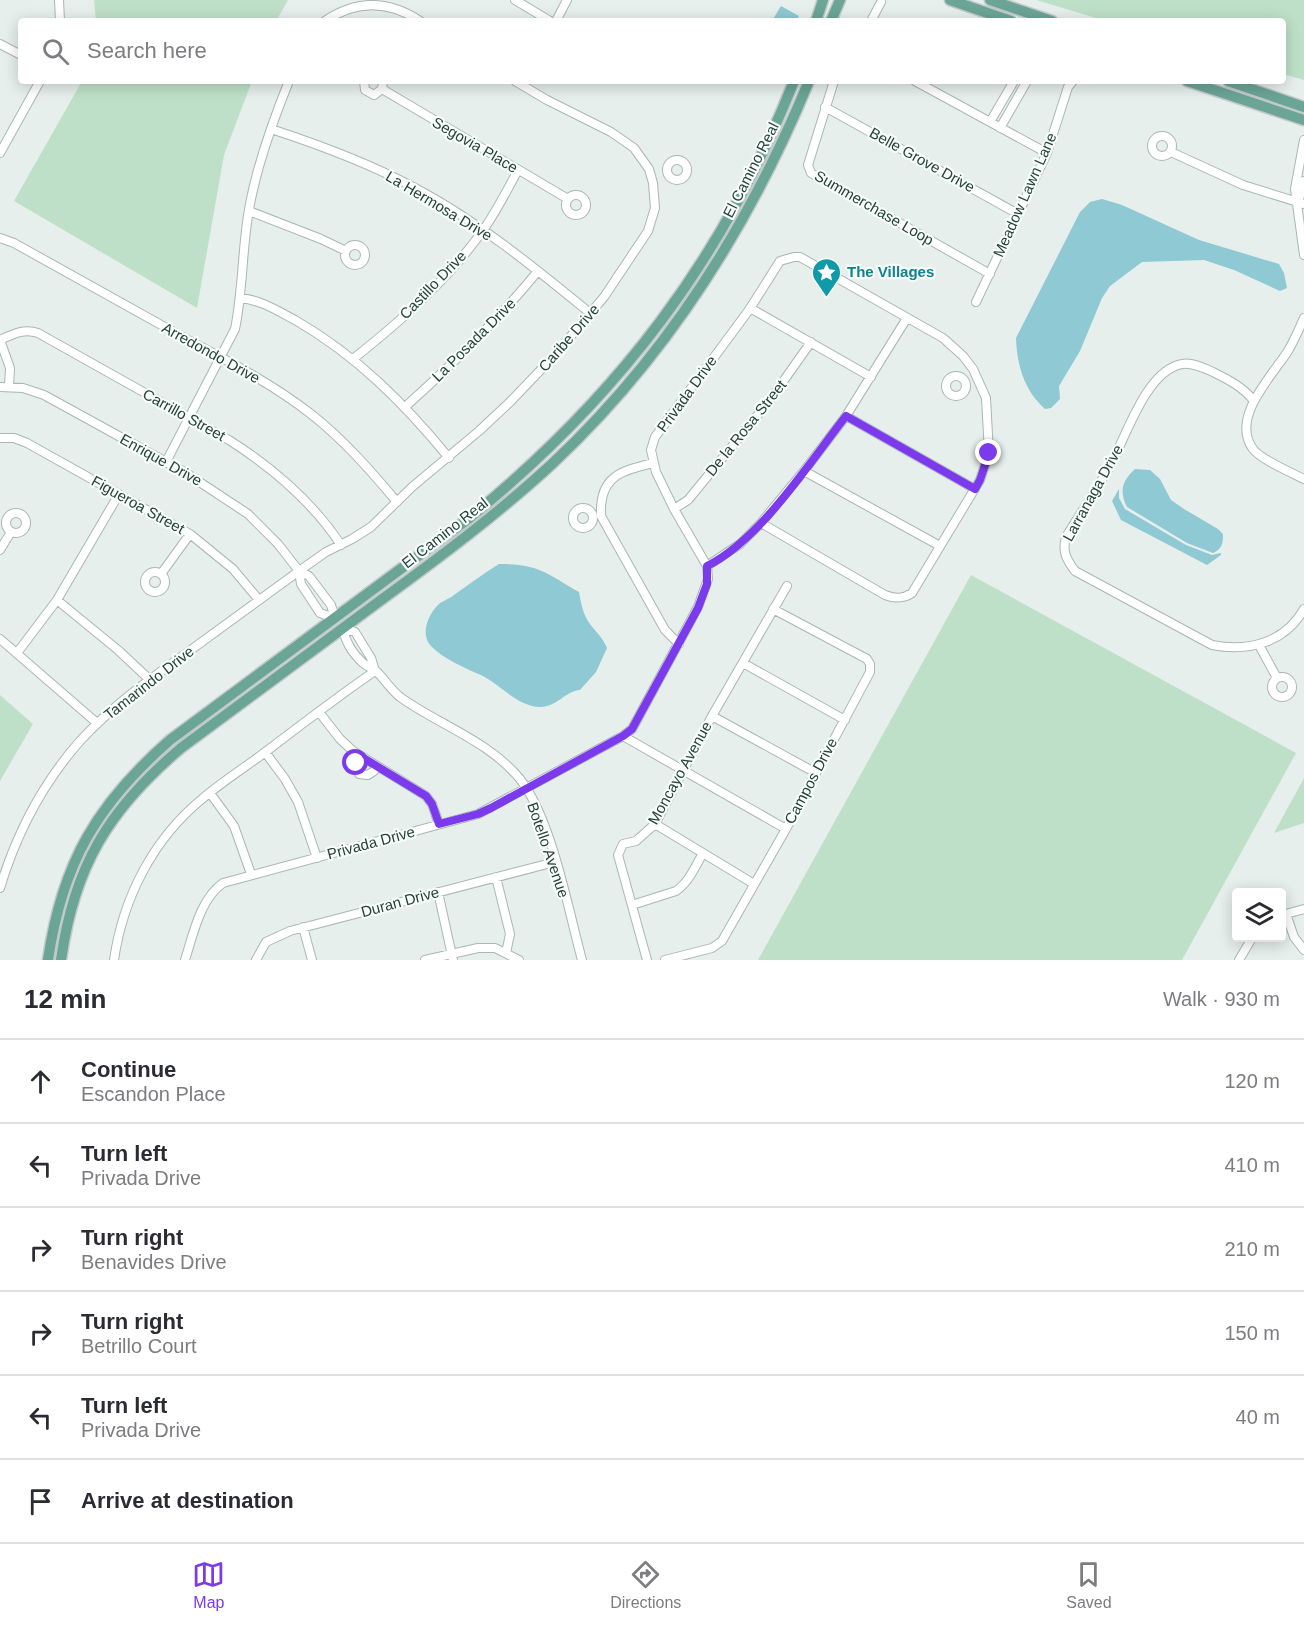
<!DOCTYPE html>
<meta charset="utf-8">
<style>
body{margin:0;font-family:Helvetica,sans-serif;background:#f2f2f3;color:#2b2b33}
.controls{position:absolute;right:18px;bottom:18px;display:grid;overflow:hidden;border-radius:6px;box-shadow:0 3px 15px #0003}
.controls button{width:54px;height:54px;display:grid;place-items:center;padding:0;border:0;border-bottom:2px solid #e1e1e2;background:#fff;color:#2b2b33;font:30px sans-serif}
.stop{position:absolute;width:18px;height:18px;margin:-14px;border:4px solid #7c3aed;border-radius:50%;background:#fff}
.stop.end{background:#7c3aed;border-color:#fff;box-shadow:0 2px 6px #0008}
.list{margin:0;padding:0;list-style:none}
h2{display:flex;justify-content:space-between;align-items:center;height:78px;margin:0;padding:0 24px;font-size:26px}
h2 small{font-size:20px;font-weight:400;color:#7c7c81}
.list li{display:grid;grid-template-columns:39px 1fr auto;gap:18px;align-items:center;box-sizing:border-box;height:84px;padding:0 24px;border-top:2px solid #e1e1e2}
.list b{display:block;font-size:22px;white-space:nowrap}
.list p{margin:0;font-size:20px;white-space:nowrap;color:#7c7c81}
.list em{font-size:20px;font-style:normal;color:#7c7c81}
.icon{flex:none;width:33px;height:33px;fill:none;stroke:currentColor;stroke-width:2;stroke-linecap:round;stroke-linejoin:round}
.map{position:relative;flex:none;width:1304px;height:960px;overflow:hidden}
.search{position:absolute;background:#fff;box-shadow:0 3px 15px #0003;left:18px;right:18px;top:18px;height:66px;display:flex;align-items:center;gap:15px;box-sizing:border-box;padding:0 21px;border-radius:6px;color:#7c7c81;font-size:22px}
.sheet{height:582px;background:#fff}
nav{display:flex;justify-content:space-around;align-items:center;box-sizing:border-box;height:84px;border-top:2px solid #e1e1e2;background:#fff;font-size:16px;color:#7c7c81}
nav a{display:grid;justify-items:center;gap:3px}
nav .on{color:#7c3aed}
.map>svg:first-child{display:block}
</style>
<div class="map">
<svg width="1304" height="960" viewBox="0 0 1304 960">
<rect width="100%" height="100%" fill="#e6efeb"/>
<path fill="#bfe0c8" d="M94,0H288L276,21H96Z
M1036,0H1304V80L1283,74V21H1106Z
M82,81H252L224,155L197,308L14,201Z
M971,575L1296,753L1182,960H758Z
M0,695L33,724L0,781Z
M1304,778V823L1274,833Z"/>
<path fill="#8ec9d4" d="M781,6L799,16L796,21H772Z
M1102,199L1122,205L1199,240L1279,264L1284,273L1287,288L1280,291L1234,270L1204,260L1142,262L1110,286L1102,298L1080,351L1059,386L1060,399L1051,408L1045,409C1024,390 1017,365 1016,338L1080,212L1090,202Z
M1135,469L1150,470L1160,479L1171,500L1184,509L1218,529L1223,534C1223,544 1222,549 1213,553L1187,543L1127,507C1119,491 1122,481 1135,469Z
M1119,489V498L1125,509L1186,545L1212,555L1221,553V555L1207,565L1121,520L1112,501Z
M499,564C539,564 546,573 579,592C581,603 583,615 590,624C596,632 603,638 607,648L596,672L580,690C565,691 556,708 539,707C516,705 502,686 483,676C467,669 443,659 431,646C420,634 428,615 438,605C442,601 449,599 454,595C469,584 483,574 499,564Z"/>
<g fill="none" stroke-linecap="round" stroke-linejoin="round">
<defs>
<path id="minor" d="M59,0L60,21
M515,0L550,21
M325,21C356,0 388,0 420,21
M556,21L567,0
M871,21L881,2
M0,44L21,55
M364,81L365,90L374,95L382,89L383,81
M834,81L808,165L811,173L990,274
M915,81L1047,153
M382,89L568,199
M825,107L1018,214
M990,122L1014,81
M1000,128L1027,81
M271,129C320,145 369,163 415,188C479,222 535,268 590,313
M1152 146a10 10 0 1 1 20 0a10 10 0 1 1-20 0Z
M1304,140L1295,189L1304,255
M1171,152L1243,185L1304,204
M0,153L40,81
M667 170a10 10 0 1 1 20 0a10 10 0 1 1-20 0Z
M566 205a10 10 0 1 1 20 0a10 10 0 1 1-20 0Z
M1298,203L1304,181
M249,211L321,239L346,251
M0,238L14,243C73,276 132,309 190,341C232,363 274,385 311,414C344,440 371,471 397,502
M345 255a10 10 0 1 1 20 0a10 10 0 1 1-20 0Z
M240,298C261,300 276,310 295,320C356,355 404,403 449,458
M976,302L1047,153L1068,87L1073,81
M750,308L871,377
M1304,318C1299,329 1294,341 1288,351C1272,376 1230,418 1253,449C1260,459 1292,473 1304,479
M353,359C402,320 451,277 486,226C498,208 508,189 518,170
M946 386a10 10 0 1 1 20 0a10 10 0 1 1-20 0Z
M9,386L10,368L0,340C13,334 24,328 38,333L229,440C273,468 312,501 341,545
M0,387L23,388L44,395L186,473L248,514L278,544L299,571L309,576L331,605L335,618
M1254,401C1243,387 1229,380 1213,372C1204,368 1192,362 1182,364C1147,370 1127,434 1112,462C1098,488 1081,512 1066,537C1062,551 1066,559 1075,571L1212,645C1248,652 1285,643 1304,609
M406,406C453,364 498,320 538,271
M846,416L975,489
M0,438H14L27,443L190,534L233,569L259,600
M166,462L235,329C243,290 242,249 249,209C257,165 272,123 289,81
M653,463C621,471 599,476 601,516L665,630L679,644
M804,471L940,546
M573 518a10 10 0 1 1 20 0a10 10 0 1 1-20 0Z
M674,509L688,500L770,400L811,342
M6 523a10 10 0 1 1 20 0a10 10 0 1 1-20 0Z
M0,550L11,532
M707,566L740,544L761,523L804,471L846,416L907,318
M299,571L301,584L320,613L335,618
M145 582a10 10 0 1 1 20 0a10 10 0 1 1-20 0Z
M161,574L190,534
M57,600L118,650L150,680
M0,639L97,723
M1259,645L1277,678
M17,653L57,600L119,494
M743,663L845,720
M375,671L371,658L355,632L343,628C345,641 353,654 363,663C367,666 371,668 375,670C384,678 390,689 400,697C439,725 489,741 520,779C552,820 568,909 582,960
M1272 687a10 10 0 1 1 20 0a10 10 0 1 1-20 0Z
M319,712L340,739L353,751L426,796L432,804L439,824
M712,716L816,773
M623,736L786,829
M265,752L285,779L298,802L317,858
M360,756L355,766L359,774L368,775L374,771L377,766
M210,793L234,826L251,874
M655,824L754,884
M496,877L510,934L506,953
M0,888C16,835 43,783 80,741C112,706 150,679 188,652C225,625 262,598 299,571L326,552L352,539L371,527L412,487L479,431L510,402L554,356L604,297L648,231L655,208L653,183L649,169L634,148L611,132L547,100L515,81
M438,892L453,960
M632,905L676,891C689,882 695,867 703,853
M1286,914L1294,937L1304,950
M1282,915L1304,909
M303,927L312,960
M114,960C123,898 153,839 202,799C224,780 249,765 272,747C306,721 340,695 375,671
M185,960C193,935 200,899 223,883L478,814L623,736L632,729L698,607L708,579L707,566L674,509L656,472L651,450L655,437L749,310L780,261L794,257H800L943,338L963,356L973,369L986,398L989,453L980,480L912,593C903,599 895,599 885,595L761,523
M256,960L266,942L290,931L555,862
M425,960L478,948H495L519,960
M647,960L618,855L623,844L636,841L655,824L712,716L787,586
M665,960L712,948L722,941L786,829L870,672V664L867,659L773,609
M1239,960L1252,938"/>
<path id="major" d="M950,0L1011,21
M990,0L1052,21
M816,21L823,0
M831,21L840,0
M1187,81L1304,120
M1228,81L1304,107
M48,960C62,863 97,804 170,740L468,519C617,398 723,260 794,81
M61,960C74,866 109,809 181,748C247,699 314,650 381,600C440,557 499,513 553,463C666,357 750,224 809,81"/>
</defs>
<use href="#minor" stroke="#a8b8b2" stroke-width="10"/>
<use href="#major" stroke="#c2cac8" stroke-width="13"/>
<use href="#minor" stroke="#fff" stroke-width="8"/>
<use href="#major" stroke="#6aa596" stroke-width="10"/>
</g>
<g fill="none" stroke-linecap="round" stroke-linejoin="round">
<path stroke="#7c3aed" stroke-width="8" d="M356,763L360,756L426,796L432,804L439,824L478,814L491,808L623,736L632,729L698,608L707,584V566C761,539 809,463 846,416L975,489L980,480L989,453"/>
</g>
<defs>
<symbol id="sight-pin" viewBox="-11 -11 22 30"><path d="M0 17L-7.5 6A9.5 9.5 0 1 1 7.5 6Z" fill="#0f9aa8" stroke="#f7fbf9"/><path d="M0-6L1.8-2.2L6-1.7L2.9 1.2L3.7 5.4L0 3.3L-3.7 5.4L-2.9 1.2L-6-1.7L-1.8-2.2Z" fill="#fff"/></symbol>
</defs>
<g fill-rule="evenodd">
<use href="#sight-pin" x="810" y="256" width="33" height="45"/>
</g>
<g text-anchor="middle" stroke-width="4.5" stroke-linejoin="round" paint-order="stroke">
<g font-size="15" fill="#24423a" stroke="#f7fbf9">
<text transform="translate(475 145) rotate(30)" y="5">Segovia Place</text>
<text transform="translate(922 160) rotate(29)" y="5">Belle Grove Drive</text>
<text transform="translate(751 170) rotate(-63)" y="5">El Camino Real</text>
<text transform="translate(1025 195) rotate(-66)" y="5">Meadow Lawn Lane</text>
<text transform="translate(439 206) rotate(31)" y="5">La Hermosa Drive</text>
<text transform="translate(874 208) rotate(30)" y="5">Summerchase Loop</text>
<text transform="translate(433 285) rotate(-46)" y="5">Castillo Drive</text>
<text transform="translate(569 338) rotate(-49)" y="5">Caribe Drive</text>
<text transform="translate(474 340) rotate(-45)" y="5">La Posada Drive</text>
<text transform="translate(211 353) rotate(29)" y="5">Arredondo Drive</text>
<text transform="translate(687 394) rotate(-54)" y="5">Privada Drive</text>
<text transform="translate(184 415) rotate(29)" y="5">Carrillo Street</text>
<text transform="translate(746 428) rotate(-51)" y="5">De la Rosa Street</text>
<text transform="translate(161 460) rotate(29)" y="5">Enrique Drive</text>
<text transform="translate(1093 493) rotate(-61)" y="5">Larranaga Drive</text>
<text transform="translate(138 505) rotate(29)" y="5">Figueroa Street</text>
<text transform="translate(445 533) rotate(-38)" y="5">El Camino Real</text>
<text transform="translate(149 683) rotate(-38)" y="5">Tamarindo Drive</text>
<text transform="translate(680 773) rotate(-61)" y="5">Moncayo Avenue</text>
<text transform="translate(811 781) rotate(-62)" y="5">Campos Drive</text>
<text transform="translate(371 843) rotate(-15)" y="5">Privada Drive</text>
<text transform="translate(548 850) rotate(71)" y="5">Botello Avenue</text>
<text transform="translate(400 902) rotate(-15)" y="5">Duran Drive</text>
</g>
<g font-size="15" font-weight="bold" fill="#0d838f" stroke="#f7fbf9" text-anchor="start">
<text x="847" y="277">The Villages</text>
</g>
</g>
</svg>
<div class="controls">
<button><svg class="icon" aria-label="layers" viewBox="0 0 24 24"><path d="M12 4l9 5-9 5-9-5zM3 14l9 5 9-5"/></svg></button>
</div>
<div class="stop" style="left:356px;top:763px"></div>
<div class="stop end" style="left:989px;top:453px"></div>
<div class="search"><svg class="icon" aria-label="search" viewBox="0 0 24 24"><circle cx="10" cy="10" r="6"/><path d="M15 15l6 6"/></svg>Search here</div>
</div>
<section class="sheet">
<h2>12 min<small>Walk · 930 m</small></h2>
<ul class="list">
<li><svg class="icon" aria-label="ahead" viewBox="0 0 24 24"><path d="M12 20V5M6 11l6-6 6 6"/></svg><div><b>Continue</b><p>Escandon Place</p></div><em>120 m</em></li>
<li><svg class="icon" aria-label="left" viewBox="0 0 24 24"><path d="M17 20v-9H6M10 6l-5 5 5 5"/></svg><div><b>Turn left</b><p>Privada Drive</p></div><em>410 m</em></li>
<li><svg class="icon" aria-label="right" viewBox="0 0 24 24"><path d="M7 20v-9h11M14 6l5 5-5 5"/></svg><div><b>Turn right</b><p>Benavides Drive</p></div><em>210 m</em></li>
<li><svg class="icon" aria-label="right" viewBox="0 0 24 24"><path d="M7 20v-9h11M14 6l5 5-5 5"/></svg><div><b>Turn right</b><p>Betrillo Court</p></div><em>150 m</em></li>
<li><svg class="icon" aria-label="left" viewBox="0 0 24 24"><path d="M17 20v-9H6M10 6l-5 5 5 5"/></svg><div><b>Turn left</b><p>Privada Drive</p></div><em>40 m</em></li>
<li><svg class="icon" aria-label="arrive" viewBox="0 0 24 24"><path d="M6 21V4h12l-3 4 3 4H6"/></svg><div><b>Arrive at destination</b></div></li>
</ul>
</section>
<nav>
<a class="on"><svg class="icon" aria-label="map" viewBox="0 0 24 24"><path d="M3 6l6-2 6 2 6-2v14l-6 2-6-2-6 2zM9 4v14M15 6v14"/></svg>Map</a>
<a><svg class="icon" aria-label="directions" viewBox="0 0 24 24"><path d="M12 3l9 9-9 9-9-9zM9 14v-3h6M13 9l2 2-2 2"/></svg>Directions</a>
<a><svg class="icon" aria-label="saved" viewBox="0 0 24 24"><path d="M7 4h10v16l-5-4-5 4z"/></svg>Saved</a>
</nav>
